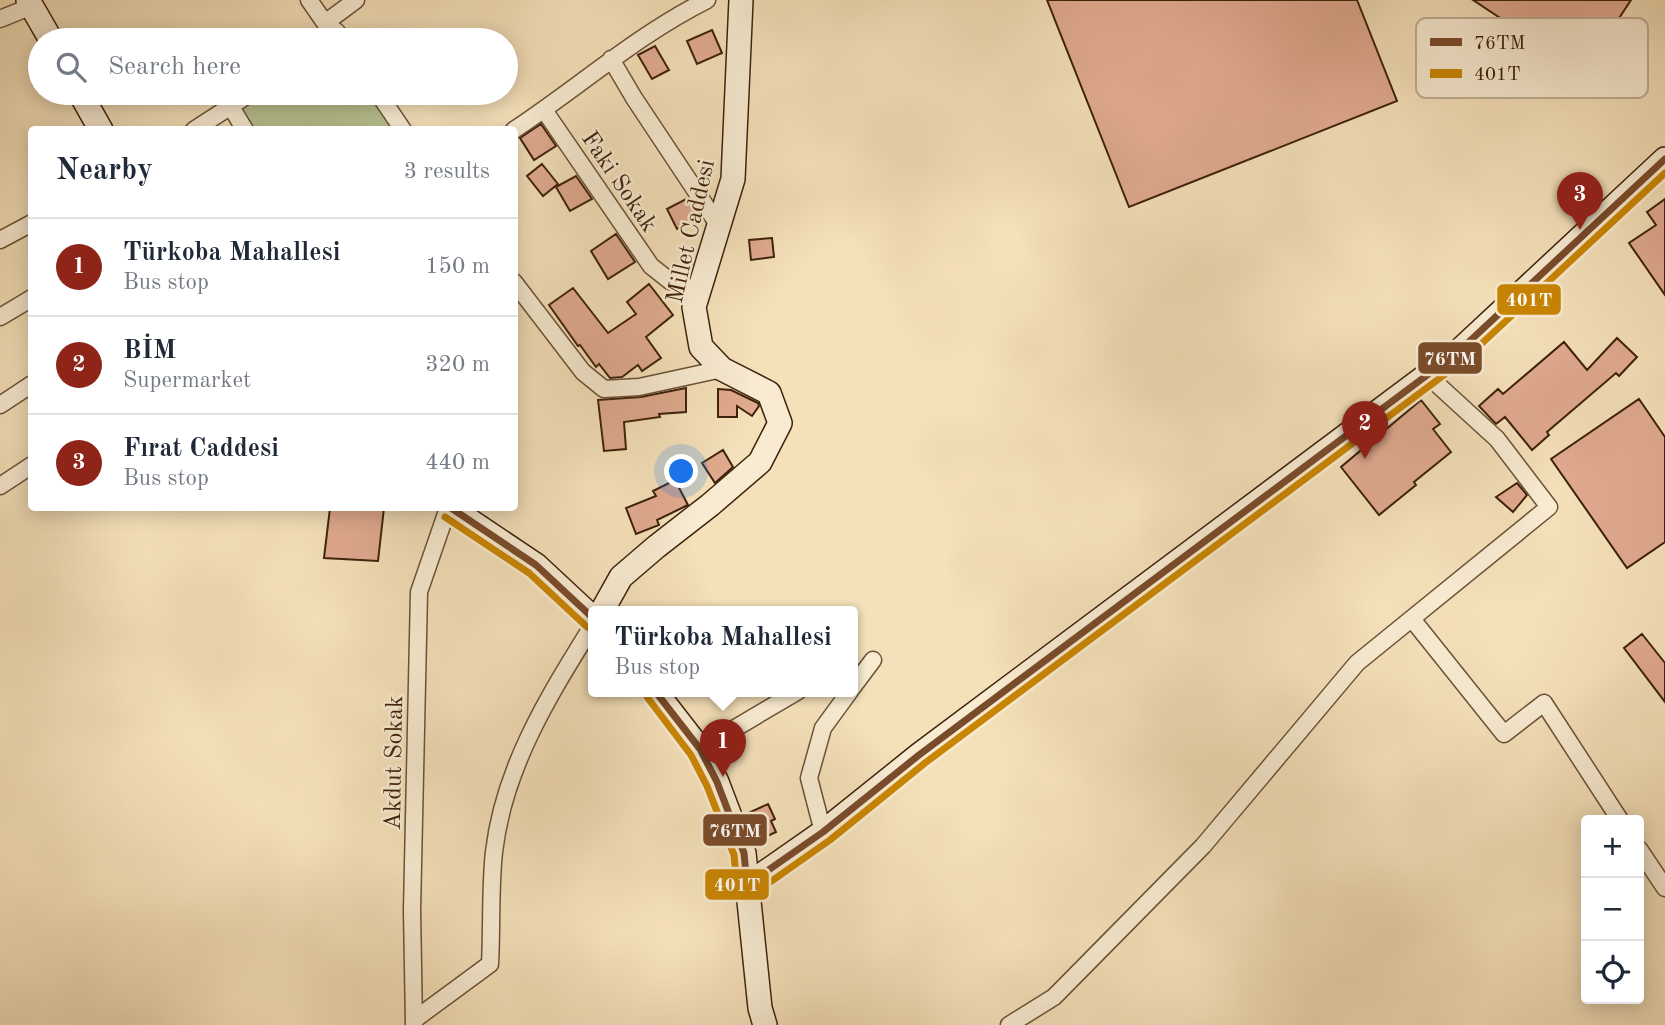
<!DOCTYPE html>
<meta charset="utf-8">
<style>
body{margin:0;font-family:"Old Standard TT",serif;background:#f6f6f7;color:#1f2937}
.controls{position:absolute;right:21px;bottom:21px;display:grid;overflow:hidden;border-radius:7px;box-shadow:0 4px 18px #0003}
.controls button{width:63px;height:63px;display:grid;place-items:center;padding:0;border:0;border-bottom:2px solid #e0e1e3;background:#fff;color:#1f2937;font:35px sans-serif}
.you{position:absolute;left:682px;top:472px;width:24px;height:24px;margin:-18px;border:5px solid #fff;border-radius:50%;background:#1a73e8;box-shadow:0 0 0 10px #1a73e833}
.badge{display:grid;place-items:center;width:46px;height:46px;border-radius:50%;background:#8f2418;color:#fff;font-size:23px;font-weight:700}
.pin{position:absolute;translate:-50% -58px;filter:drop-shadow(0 2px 4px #0008)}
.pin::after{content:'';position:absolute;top:37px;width:24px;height:21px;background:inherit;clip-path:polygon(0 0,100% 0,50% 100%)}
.popup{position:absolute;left:588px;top:606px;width:270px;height:91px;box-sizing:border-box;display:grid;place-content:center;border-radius:7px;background:#fff;filter:drop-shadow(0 2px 5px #0005);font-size:23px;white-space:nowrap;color:#747a83}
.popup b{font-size:26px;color:#1f2937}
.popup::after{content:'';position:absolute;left:50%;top:100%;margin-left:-14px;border:14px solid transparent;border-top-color:#fff}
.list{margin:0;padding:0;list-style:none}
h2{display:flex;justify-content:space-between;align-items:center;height:91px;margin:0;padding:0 28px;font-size:30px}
h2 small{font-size:23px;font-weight:400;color:#747a83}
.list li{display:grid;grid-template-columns:46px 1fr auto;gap:21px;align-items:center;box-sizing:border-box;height:98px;padding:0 28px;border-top:2px solid #e0e1e3}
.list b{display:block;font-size:26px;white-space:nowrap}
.list p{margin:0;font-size:23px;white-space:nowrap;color:#747a83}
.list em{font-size:23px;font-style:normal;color:#747a83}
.icon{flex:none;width:38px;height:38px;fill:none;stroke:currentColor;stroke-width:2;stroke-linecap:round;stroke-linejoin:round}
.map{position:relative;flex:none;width:1665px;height:1025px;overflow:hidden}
.search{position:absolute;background:#fff;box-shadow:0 4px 18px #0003;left:28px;top:28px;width:490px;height:77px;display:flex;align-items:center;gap:18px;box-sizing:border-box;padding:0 24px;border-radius:38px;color:#747a83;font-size:26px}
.panel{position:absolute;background:#fff;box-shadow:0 4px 18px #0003;left:28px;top:126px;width:490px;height:385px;border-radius:7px}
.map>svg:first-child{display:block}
</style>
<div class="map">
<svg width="1665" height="1025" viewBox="0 0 1665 1025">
<rect width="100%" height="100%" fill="#f4e0b9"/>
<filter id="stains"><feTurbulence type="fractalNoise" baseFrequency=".00286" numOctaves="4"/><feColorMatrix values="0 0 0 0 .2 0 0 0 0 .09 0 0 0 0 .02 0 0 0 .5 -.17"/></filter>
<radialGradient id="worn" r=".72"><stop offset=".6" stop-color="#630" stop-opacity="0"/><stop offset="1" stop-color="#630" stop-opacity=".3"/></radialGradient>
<path fill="#bac290" stroke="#7c724e" stroke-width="2" d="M259,93H371L394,129H251L237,106Z"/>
<path fill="#e0aa8f" stroke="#3e210b" stroke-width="2" d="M1047,0H1357L1397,101L1129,207Z
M1473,0H1631L1583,73Z
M712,30L722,53L697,64L687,41Z
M655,46L669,70L652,79L638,55Z
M541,124L556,146L534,160L520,138Z
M542,164L558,184L543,196L527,176Z
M576,176L592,199L570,211L556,187Z
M688,198L700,217L677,229L667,209Z
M1665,199V295L1629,243L1656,225L1647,212Z
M616,234L635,262L608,279L591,251Z
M772,238L774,257L751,260L749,240Z
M649,284L673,315L646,337L661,358L642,371L638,365L622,377L610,378L599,364L596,367L580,345L578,346L549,305L573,288L608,333L636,314L627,302Z
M1617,338L1637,357L1619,376L1616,373L1547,432L1549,435L1532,450L1505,417L1496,424L1479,406L1498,389L1503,394L1564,342L1587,370Z
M686,388V412L659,414L660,417L624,422L626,449L604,451L598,400L641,397Z
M718,389L731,390L758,403L759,406L752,416L737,406V417H718Z
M1639,399L1665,437V542L1627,568L1551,459Z
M1421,400L1440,424L1433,429L1451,452L1414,482L1416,485L1379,515L1341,467Z
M723,450L733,467L715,483L702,463Z
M675,480L688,505L657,520L659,525L636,534L626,508L656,496L653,491Z
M1517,483L1527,495L1513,512L1496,497Z
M330,508H384L378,561L324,558Z
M1642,634L1665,663V702L1624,648Z
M768,804L775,819L771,821L776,832L755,842L744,815Z"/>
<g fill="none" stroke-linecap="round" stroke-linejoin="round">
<defs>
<path id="street" d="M309,0L325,23L337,32L342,40
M0,19L32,6
M325,23L356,0
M611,59L634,98L719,226
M378,93L403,130
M231,107L245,130
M544,110L651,266L670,281L699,291
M194,130L251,93
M514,130C579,87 637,35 707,0
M0,240L32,223
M514,282L583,372L604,389L639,387L722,369
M0,317L32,298
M0,405L32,384
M0,486L32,465
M1412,619L1504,734L1544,703L1620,820
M852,688L873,660
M700,749L798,691
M823,832L809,778L823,728L850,691
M1639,849L1665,888
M414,1020L490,964C492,927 490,888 494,852C504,766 550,694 594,623
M414,1025L412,910L419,592L448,508
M1009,1025L1054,997L1203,846L1357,663L1549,507L1497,439L1427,375"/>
<path id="secondary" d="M28,0L51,40
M80,93L101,130
M451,508L536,565L594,619
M602,611L621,577L656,547L710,505L760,462L780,423L769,393L722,369L701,347L694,307L733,179L741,0
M655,691L700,749L717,782L744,853L760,1008L765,1025
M747,885L823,832L919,755L1458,352L1665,159"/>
</defs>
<use href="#street" stroke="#6c5136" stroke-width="19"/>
<use href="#secondary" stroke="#3e210b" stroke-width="26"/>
<use href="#street" stroke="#f8ebd2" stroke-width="16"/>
<use href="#secondary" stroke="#f8ebd2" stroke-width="23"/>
<defs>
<path id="bus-1" d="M451,508L536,565L594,619
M655,691L700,749L717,782L744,853L747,885
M747,885L823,832L919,755L1458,352L1665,159"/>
<path id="bus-2" d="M445,517L529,573L587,627
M647,697L691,755L707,786L734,855L737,886
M753,894L830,840L925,763L1464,360L1665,173"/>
</defs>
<use href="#bus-1" stroke="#f8ebd2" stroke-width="12"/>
<use href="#bus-2" stroke="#f8ebd2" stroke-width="12"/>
<use href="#bus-1" stroke="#7a4b2a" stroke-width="7"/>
<use href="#bus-2" stroke="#c98503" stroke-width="7"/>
</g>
<g text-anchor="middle" stroke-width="5" stroke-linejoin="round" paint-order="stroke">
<g font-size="24" fill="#3e210b" stroke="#f8ebd2">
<text transform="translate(620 181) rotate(56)" y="8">Faki Sokak</text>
<text transform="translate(690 231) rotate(-77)" y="8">Millet Caddesi</text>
<text transform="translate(393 763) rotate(-89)" y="8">Akdut Sokak</text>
</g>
</g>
<rect x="1416" y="18" width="232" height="80" rx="10" fill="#f8ebd2" stroke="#c0ae96" stroke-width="2"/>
<rect x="1430" y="38" width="32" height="8" fill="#7a4b2a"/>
<rect x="1430" y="69" width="32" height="9" fill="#c98503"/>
<g font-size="19" fill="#3e210b">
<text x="1474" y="49">76TM</text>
<text x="1474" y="80">401T</text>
</g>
<g stroke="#f8ebd2" stroke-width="2.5">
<rect x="1496" y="283" width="66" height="33" rx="7" fill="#c98503"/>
<rect x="1417" y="341" width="66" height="34" rx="7" fill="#7a4b2a"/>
<rect x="702" y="813" width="66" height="34" rx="7" fill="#7a4b2a"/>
<rect x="704" y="868" width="66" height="33" rx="7" fill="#c98503"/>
</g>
<g font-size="19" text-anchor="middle" font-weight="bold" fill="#fff">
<text x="1529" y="306">401T</text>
<text x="1450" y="365">76TM</text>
<text x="735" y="837">76TM</text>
<text x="737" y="891">401T</text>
</g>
<rect width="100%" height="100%" filter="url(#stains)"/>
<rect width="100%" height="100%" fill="url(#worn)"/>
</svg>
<div class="controls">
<button>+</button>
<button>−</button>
<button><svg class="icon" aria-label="locate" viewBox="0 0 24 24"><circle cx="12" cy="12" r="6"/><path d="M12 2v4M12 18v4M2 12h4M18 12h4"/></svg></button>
</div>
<div class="you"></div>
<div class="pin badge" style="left:723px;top:777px">1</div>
<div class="popup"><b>Türkoba Mahallesi</b>Bus stop</div>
<div class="pin badge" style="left:1365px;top:459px">2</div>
<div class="pin badge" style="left:1580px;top:230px">3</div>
<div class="search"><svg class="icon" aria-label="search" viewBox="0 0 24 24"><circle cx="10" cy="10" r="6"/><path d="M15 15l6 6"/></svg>Search here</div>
<section class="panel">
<h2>Nearby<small>3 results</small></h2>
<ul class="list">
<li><span class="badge">1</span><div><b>Türkoba Mahallesi</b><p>Bus stop</p></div><em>150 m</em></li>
<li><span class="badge">2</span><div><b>BİM</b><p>Supermarket</p></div><em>320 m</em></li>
<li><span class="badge">3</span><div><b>Fırat Caddesi</b><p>Bus stop</p></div><em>440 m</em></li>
</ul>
</section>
</div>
